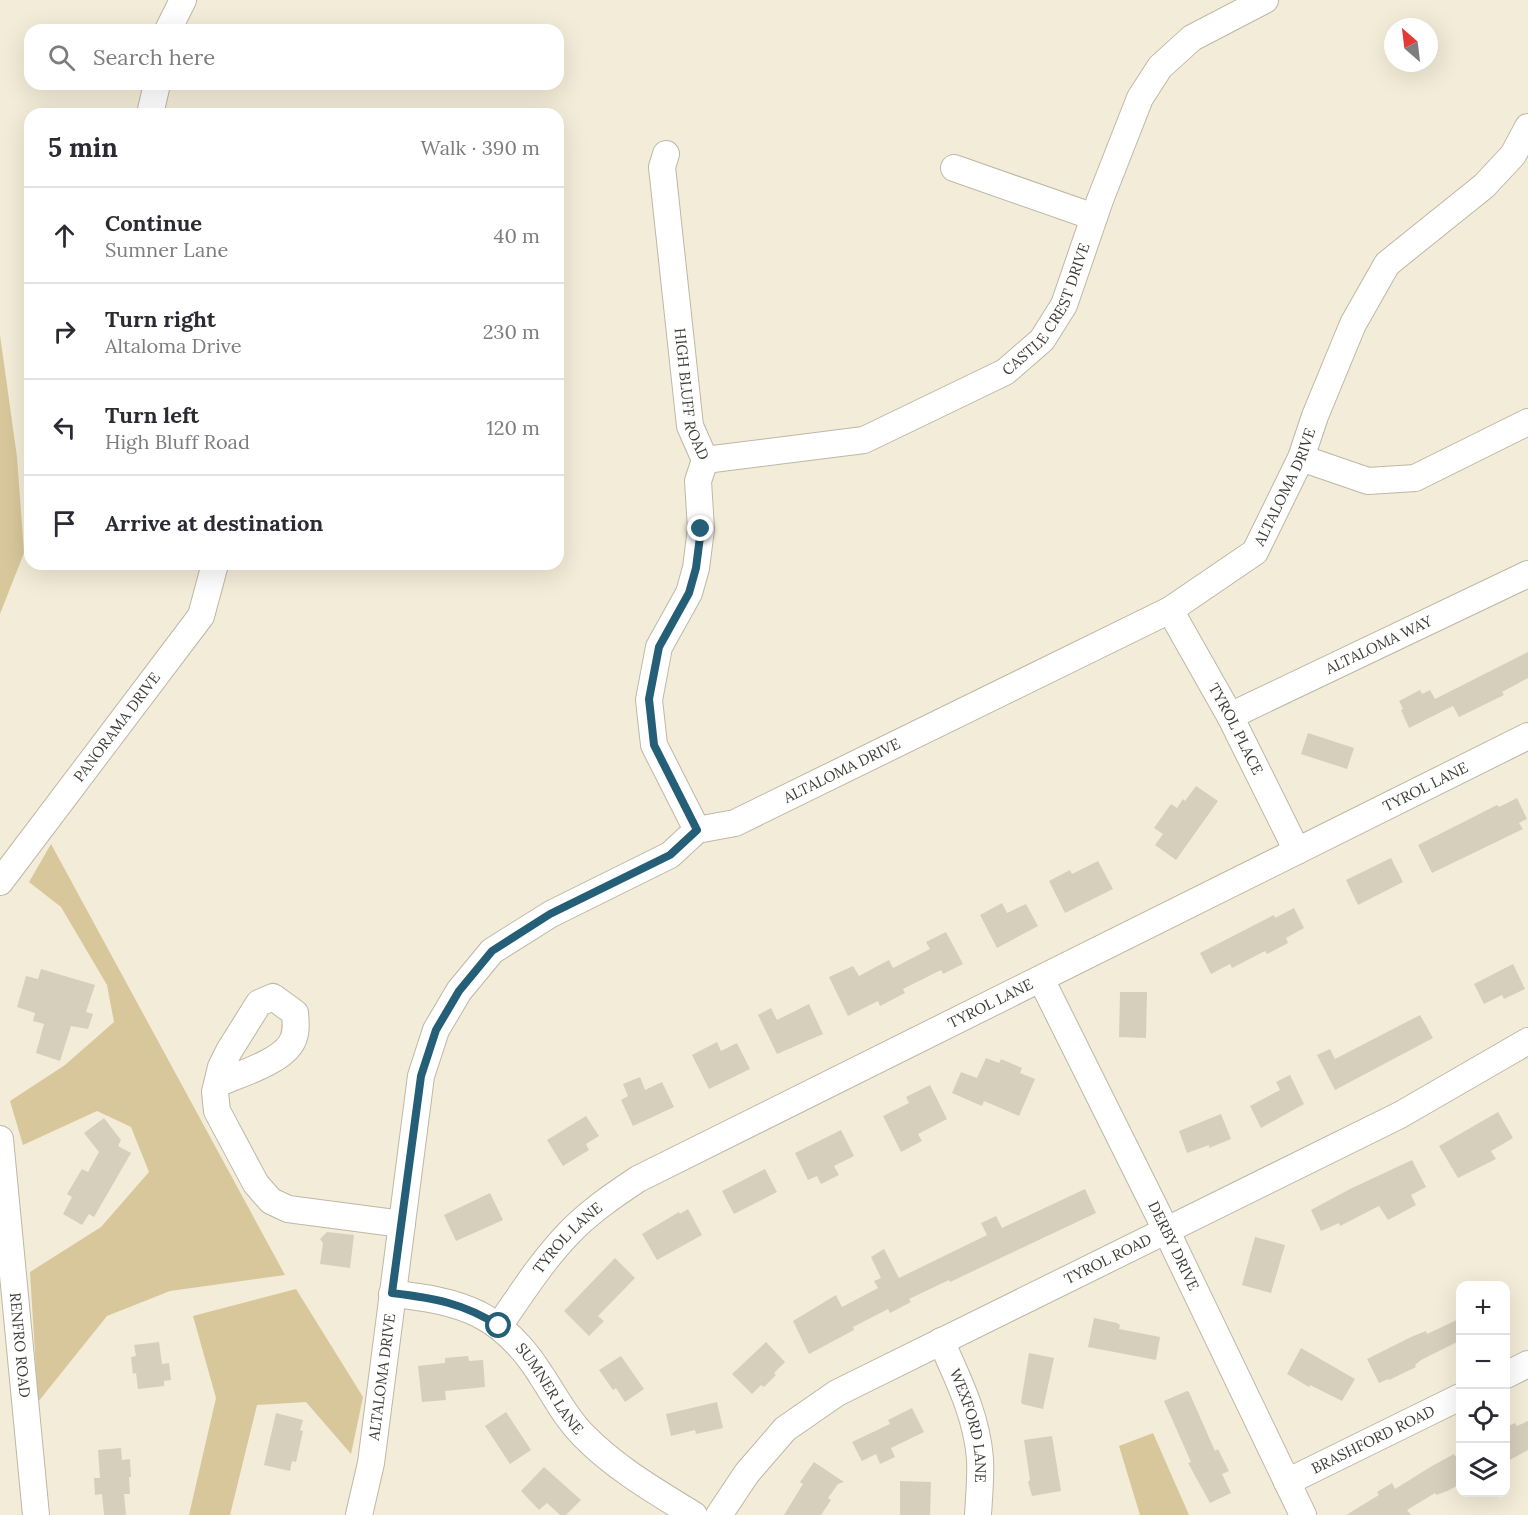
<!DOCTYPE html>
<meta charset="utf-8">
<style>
body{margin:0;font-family:Lora,serif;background:#f7f7f7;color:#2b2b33}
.controls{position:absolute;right:18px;bottom:18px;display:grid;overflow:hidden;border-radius:12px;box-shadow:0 6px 24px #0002}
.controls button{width:54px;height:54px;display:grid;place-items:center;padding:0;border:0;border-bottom:2px solid #e1e1e2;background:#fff;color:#2b2b33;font:30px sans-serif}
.compass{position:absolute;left:1384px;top:18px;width:54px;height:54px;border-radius:50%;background:#fff;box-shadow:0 6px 24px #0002;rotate:332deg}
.stop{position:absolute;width:18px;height:18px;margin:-14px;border:4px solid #245f77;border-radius:50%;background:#fff}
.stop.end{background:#245f77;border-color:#fff;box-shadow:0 2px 6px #0008}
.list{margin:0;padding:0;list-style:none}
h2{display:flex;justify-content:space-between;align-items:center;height:78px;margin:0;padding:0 24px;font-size:26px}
h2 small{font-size:20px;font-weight:400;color:#7c7c81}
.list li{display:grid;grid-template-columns:39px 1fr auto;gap:18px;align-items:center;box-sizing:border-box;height:96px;padding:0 24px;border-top:2px solid #e1e1e2}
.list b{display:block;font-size:22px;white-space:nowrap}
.list p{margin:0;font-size:20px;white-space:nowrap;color:#7c7c81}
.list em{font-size:20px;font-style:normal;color:#7c7c81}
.icon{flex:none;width:33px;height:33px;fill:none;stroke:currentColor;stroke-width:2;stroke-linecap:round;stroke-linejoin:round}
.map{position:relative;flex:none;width:1528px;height:1515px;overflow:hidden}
.search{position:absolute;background:#fff;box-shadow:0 6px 24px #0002;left:24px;top:24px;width:540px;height:66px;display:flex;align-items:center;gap:15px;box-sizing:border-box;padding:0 21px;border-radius:18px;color:#7c7c81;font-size:22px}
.panel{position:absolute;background:#fff;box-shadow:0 6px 24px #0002;left:24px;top:108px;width:540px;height:462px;border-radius:18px}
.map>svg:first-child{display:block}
</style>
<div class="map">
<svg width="1528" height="1515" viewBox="0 0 1528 1515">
<rect width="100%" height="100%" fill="#f3ecd8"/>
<path fill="#d8c79b" d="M0,335L17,457L24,553L0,614Z
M51,844L285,1275L170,1291L107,1316L38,1402L30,1272L101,1227L149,1172L131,1127L97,1111L23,1145L10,1101L65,1065L114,1022L107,985L61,907L29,882Z
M296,1289L363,1397L351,1454L306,1402L257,1405L230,1515H189L216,1398L193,1316Z
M1153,1433L1189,1515H1140L1119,1446Z"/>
<path fill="#d6cfbc" d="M1528,652V678L1502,692L1504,695L1459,717L1453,706L1409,728L1401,710L1403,709L1399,701L1420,690L1422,694L1430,690L1435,699Z
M1308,733L1354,748L1347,769L1301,754Z
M1196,786L1218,801L1176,860L1155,845L1163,834L1154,828L1171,804L1177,808L1183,799L1185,801Z
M1517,798L1527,819L1519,823L1523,829L1432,873L1418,845L1497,805L1499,807Z
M1391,858L1403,882L1358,905L1346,880Z
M1098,861L1113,889L1065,913L1049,881L1070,870L1072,874Z
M1002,903L1007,913L1026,904L1038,926L997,948L980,915Z
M1294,908L1304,928L1286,938L1288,943L1267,954L1265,951L1232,968L1230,964L1211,974L1200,953L1274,915L1275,918Z
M946,932L963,964L943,974L941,970L903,989L905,993L880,1006L878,1001L848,1016L829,977L853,966L859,976L889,960L893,968L930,949L926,942Z
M1513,964L1525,989L1504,999L1502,995L1484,1004L1474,984Z
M41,969L95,985L86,1012L93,1014L88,1029L71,1026L60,1061L36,1053L44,1024L33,1021L35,1013L17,1007L26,976L38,979Z
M1120,992H1147L1146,1038L1119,1037Z
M809,1004L823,1034L777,1054L758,1015L771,1008L777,1020Z
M1420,1015L1433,1038L1335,1090L1317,1055L1330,1049L1335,1059Z
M717,1042L721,1051L737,1043L750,1069L709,1089L692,1055Z
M986,1058L999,1063L1001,1059L1022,1068L1020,1073L1035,1079L1019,1116L984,1101L982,1106L952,1093L961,1072L977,1078Z
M1290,1075L1304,1104L1261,1128L1250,1106L1280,1090L1276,1082Z
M640,1077L645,1090L662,1082L674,1107L633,1126L621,1100L628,1096L623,1084Z
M930,1085L947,1119L918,1134L922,1141L901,1152L883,1116L909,1103L906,1097Z
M1498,1112L1513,1138L1491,1151L1496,1159L1458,1178L1439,1146Z
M1221,1114L1231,1139L1209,1148V1145L1187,1153L1179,1131Z
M586,1116L599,1136L586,1144L589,1150L563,1166L547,1140Z
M104,1118L121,1140L118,1146L131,1153L94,1217L89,1214L82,1225L63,1214L72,1197L67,1194L82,1169L88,1172L99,1152L84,1133Z
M841,1130L854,1156L834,1166L839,1175L821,1184L817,1176L808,1180L795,1153Z
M1412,1160L1426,1187L1411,1195L1416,1205L1388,1220L1379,1206L1340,1226L1339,1223L1321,1231L1311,1210L1350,1189Z
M765,1169L777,1192L734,1214L722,1191Z
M1085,1189L1096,1213L950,1282L949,1280L909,1299L911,1302L890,1313L888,1309L853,1327L854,1330L809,1354L793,1321L836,1295L842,1307L878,1288L874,1281L881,1278L871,1257L884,1249L899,1278L987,1235L981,1223L996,1216L1002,1228Z
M490,1193L503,1220L456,1241L444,1215Z
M688,1209L702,1235L657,1260L642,1234L679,1212L680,1214Z
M327,1232L354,1235L350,1268L320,1264L323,1243L320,1239Z
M1255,1237L1285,1245L1271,1293L1242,1285Z
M615,1258L635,1278L598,1316L604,1321L589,1336L564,1311Z
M1094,1318L1117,1323L1120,1325L1119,1329L1160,1337L1156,1360L1088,1347Z
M1461,1318V1340L1421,1360L1415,1365L1416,1367L1389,1380L1388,1379L1379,1383L1367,1359L1411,1337L1426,1331L1427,1334Z
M159,1342L162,1364L169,1363L171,1380L164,1381V1386L138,1389L136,1373L133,1374L131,1357L136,1356L134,1345Z
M766,1342L785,1362L774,1373L776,1375L764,1387L761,1385L752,1394L732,1374Z
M1301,1348L1355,1379L1342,1401L1310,1385L1309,1387L1287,1374Z
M1029,1353L1054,1358L1043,1409L1022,1404L1021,1402Z
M468,1356L469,1361L483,1360L485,1387L445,1391L446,1400L422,1402L418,1366L445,1363V1358Z
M621,1356L644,1389L625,1402L616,1388L613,1390L599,1370Z
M1187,1391L1189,1392L1215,1451L1218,1449L1229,1471L1222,1474L1231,1493L1210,1503L1188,1463L1191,1462L1164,1401Z
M717,1402L723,1428L696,1434L695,1430L671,1436L666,1414Z
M912,1408L924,1432L891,1448L895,1457L880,1464L876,1454L862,1461L852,1442L890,1424L888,1420Z
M506,1412L531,1450L510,1464L485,1426Z
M276,1413L303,1420L300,1430L303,1431L296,1462L292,1461L290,1471L264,1465Z
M1528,1421V1450L1506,1462V1427L1515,1423L1517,1426Z
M1052,1436L1061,1491L1032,1496L1028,1482L1030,1480L1024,1440Z
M121,1448L122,1460L130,1459L131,1477H129L130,1494H124L126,1515H104L102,1494L95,1495L94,1478H100L98,1450Z
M1454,1454L1455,1456L1461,1454V1484L1445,1492L1436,1495L1435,1493L1407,1510L1411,1515H1346L1379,1495L1377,1492L1392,1483L1395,1489L1432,1466Z
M814,1462L844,1482L838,1484L828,1498L831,1500L821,1515H784L803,1484L800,1482Z
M544,1467L581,1500L566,1515H560L547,1503L539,1510L521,1491Z
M900,1481L931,1482L930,1515H900Z"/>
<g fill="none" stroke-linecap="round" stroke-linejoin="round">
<defs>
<g id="minor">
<path d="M168,30L183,0"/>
<path d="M150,114L157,84"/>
<path id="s1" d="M666,154L662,167L690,426L705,460L698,481L701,529L696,568L689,593L659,647L649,700L654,745L697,830"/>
<path d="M954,168L1094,217"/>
<path d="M1301,458L1368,481L1415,478L1528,422"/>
<path id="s2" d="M705,460L864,440L1005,372L1042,340L1064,305L1100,200L1140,98L1160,67L1192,38L1265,0"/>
<path id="s3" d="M1170,610L1230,716L1297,851"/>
<path id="s4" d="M1230,716L1528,574"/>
<path id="s5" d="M0,882L201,616L215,564"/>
<path id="s6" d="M1041,979L1166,1230L1303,1515"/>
<path d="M217,1084C237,1075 278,1063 290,1045C297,1036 296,1024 295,1013L273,997L259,1003L229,1051L221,1067L215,1092L217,1111L256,1184L271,1201L288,1209L402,1224"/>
<path id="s7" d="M0,1139L36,1515"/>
<path id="s8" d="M392,1294C461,1300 503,1314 541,1375C555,1396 565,1417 583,1435C615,1468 655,1491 694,1515"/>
<path id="s9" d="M499,1326C521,1294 542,1261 569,1233C589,1212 614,1195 638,1179L1528,736"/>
<path id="s10" d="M941,1341C958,1379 977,1417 980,1459C981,1478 979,1497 978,1515"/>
<path d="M1506,1375L1528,1364"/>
<path id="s11" d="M1287,1482L1460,1397"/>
<path id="s12" d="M359,1515L371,1463L421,1076L436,1030L459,991L492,951L551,914L670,855L697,830L735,823L1170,610L1255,552L1301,458L1315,416L1353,324L1387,264L1484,186L1513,155L1528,127"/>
<path id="s13" d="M719,1515L747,1473L785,1429L837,1393L1400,1115L1528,1041"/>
</g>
</defs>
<use href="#minor" stroke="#beb7a5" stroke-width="28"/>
<use href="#minor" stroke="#fff" stroke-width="26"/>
</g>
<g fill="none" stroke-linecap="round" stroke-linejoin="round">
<path stroke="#245f77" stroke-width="8" d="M499,1326C464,1303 433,1298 392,1293L421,1076L436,1030L459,991L492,951L550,914L670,855L697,830L654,745L649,699L659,647L689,593L696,568L701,529"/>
</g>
<g text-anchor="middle" stroke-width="6" stroke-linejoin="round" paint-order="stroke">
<g font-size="15" fill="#3f3c35" stroke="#fff">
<text dy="5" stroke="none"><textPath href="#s2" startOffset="394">CASTLE CREST DRIVE</textPath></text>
<text dy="5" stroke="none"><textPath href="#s1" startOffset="243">HIGH BLUFF ROAD</textPath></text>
<text dy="5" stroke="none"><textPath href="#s12" startOffset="1526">ALTALOMA DRIVE</textPath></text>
<text dy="5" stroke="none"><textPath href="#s4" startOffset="165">ALTALOMA WAY</textPath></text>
<text dy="5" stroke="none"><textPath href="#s5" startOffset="194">PANORAMA DRIVE</textPath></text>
<text dy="5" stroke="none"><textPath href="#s3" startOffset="136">TYROL PLACE</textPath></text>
<text dy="5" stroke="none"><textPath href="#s12" startOffset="986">ALTALOMA DRIVE</textPath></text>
<text dy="5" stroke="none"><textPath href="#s9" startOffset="1084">TYROL LANE</textPath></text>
<text dy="5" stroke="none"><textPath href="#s9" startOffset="598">TYROL LANE</textPath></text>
<text dy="5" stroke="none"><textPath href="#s9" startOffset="112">TYROL LANE</textPath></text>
<text dy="5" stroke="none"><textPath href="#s6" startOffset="298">DERBY DRIVE</textPath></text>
<text dy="5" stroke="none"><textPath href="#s13" startOffset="474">TYROL ROAD</textPath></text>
<text dy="5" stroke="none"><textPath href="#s7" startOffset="207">RENFRO ROAD</textPath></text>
<text dy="5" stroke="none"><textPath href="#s12" startOffset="140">ALTALOMA DRIVE</textPath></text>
<text dy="5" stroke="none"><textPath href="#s8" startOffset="194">SUMNER LANE</textPath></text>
<text dy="5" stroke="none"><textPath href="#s10" startOffset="90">WEXFORD LANE</textPath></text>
<text dy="5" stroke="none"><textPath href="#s11" startOffset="96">BRASHFORD ROAD</textPath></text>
</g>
</g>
</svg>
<div class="controls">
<button>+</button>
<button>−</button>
<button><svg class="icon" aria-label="locate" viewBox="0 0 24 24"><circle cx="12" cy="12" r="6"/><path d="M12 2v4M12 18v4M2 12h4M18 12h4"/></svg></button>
<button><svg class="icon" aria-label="layers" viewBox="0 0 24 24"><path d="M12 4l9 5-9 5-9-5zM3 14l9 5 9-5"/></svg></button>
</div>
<svg class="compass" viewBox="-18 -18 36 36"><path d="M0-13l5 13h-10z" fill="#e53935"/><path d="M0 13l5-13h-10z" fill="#7c7c81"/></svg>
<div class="stop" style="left:499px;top:1326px"></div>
<div class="stop end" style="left:701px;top:529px"></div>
<div class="search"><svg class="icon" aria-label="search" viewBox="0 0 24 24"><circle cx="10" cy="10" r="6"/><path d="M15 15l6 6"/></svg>Search here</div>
<section class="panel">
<h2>5 min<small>Walk · 390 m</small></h2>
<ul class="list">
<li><svg class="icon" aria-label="ahead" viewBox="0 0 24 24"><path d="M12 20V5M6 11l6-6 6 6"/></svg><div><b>Continue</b><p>Sumner Lane</p></div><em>40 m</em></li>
<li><svg class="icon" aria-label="right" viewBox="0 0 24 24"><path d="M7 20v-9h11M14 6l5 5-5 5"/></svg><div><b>Turn right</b><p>Altaloma Drive</p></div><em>230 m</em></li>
<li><svg class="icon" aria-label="left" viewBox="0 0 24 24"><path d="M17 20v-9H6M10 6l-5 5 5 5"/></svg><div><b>Turn left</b><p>High Bluff Road</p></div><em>120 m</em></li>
<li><svg class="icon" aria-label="arrive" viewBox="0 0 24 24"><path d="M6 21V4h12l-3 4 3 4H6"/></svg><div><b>Arrive at destination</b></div></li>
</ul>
</section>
</div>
